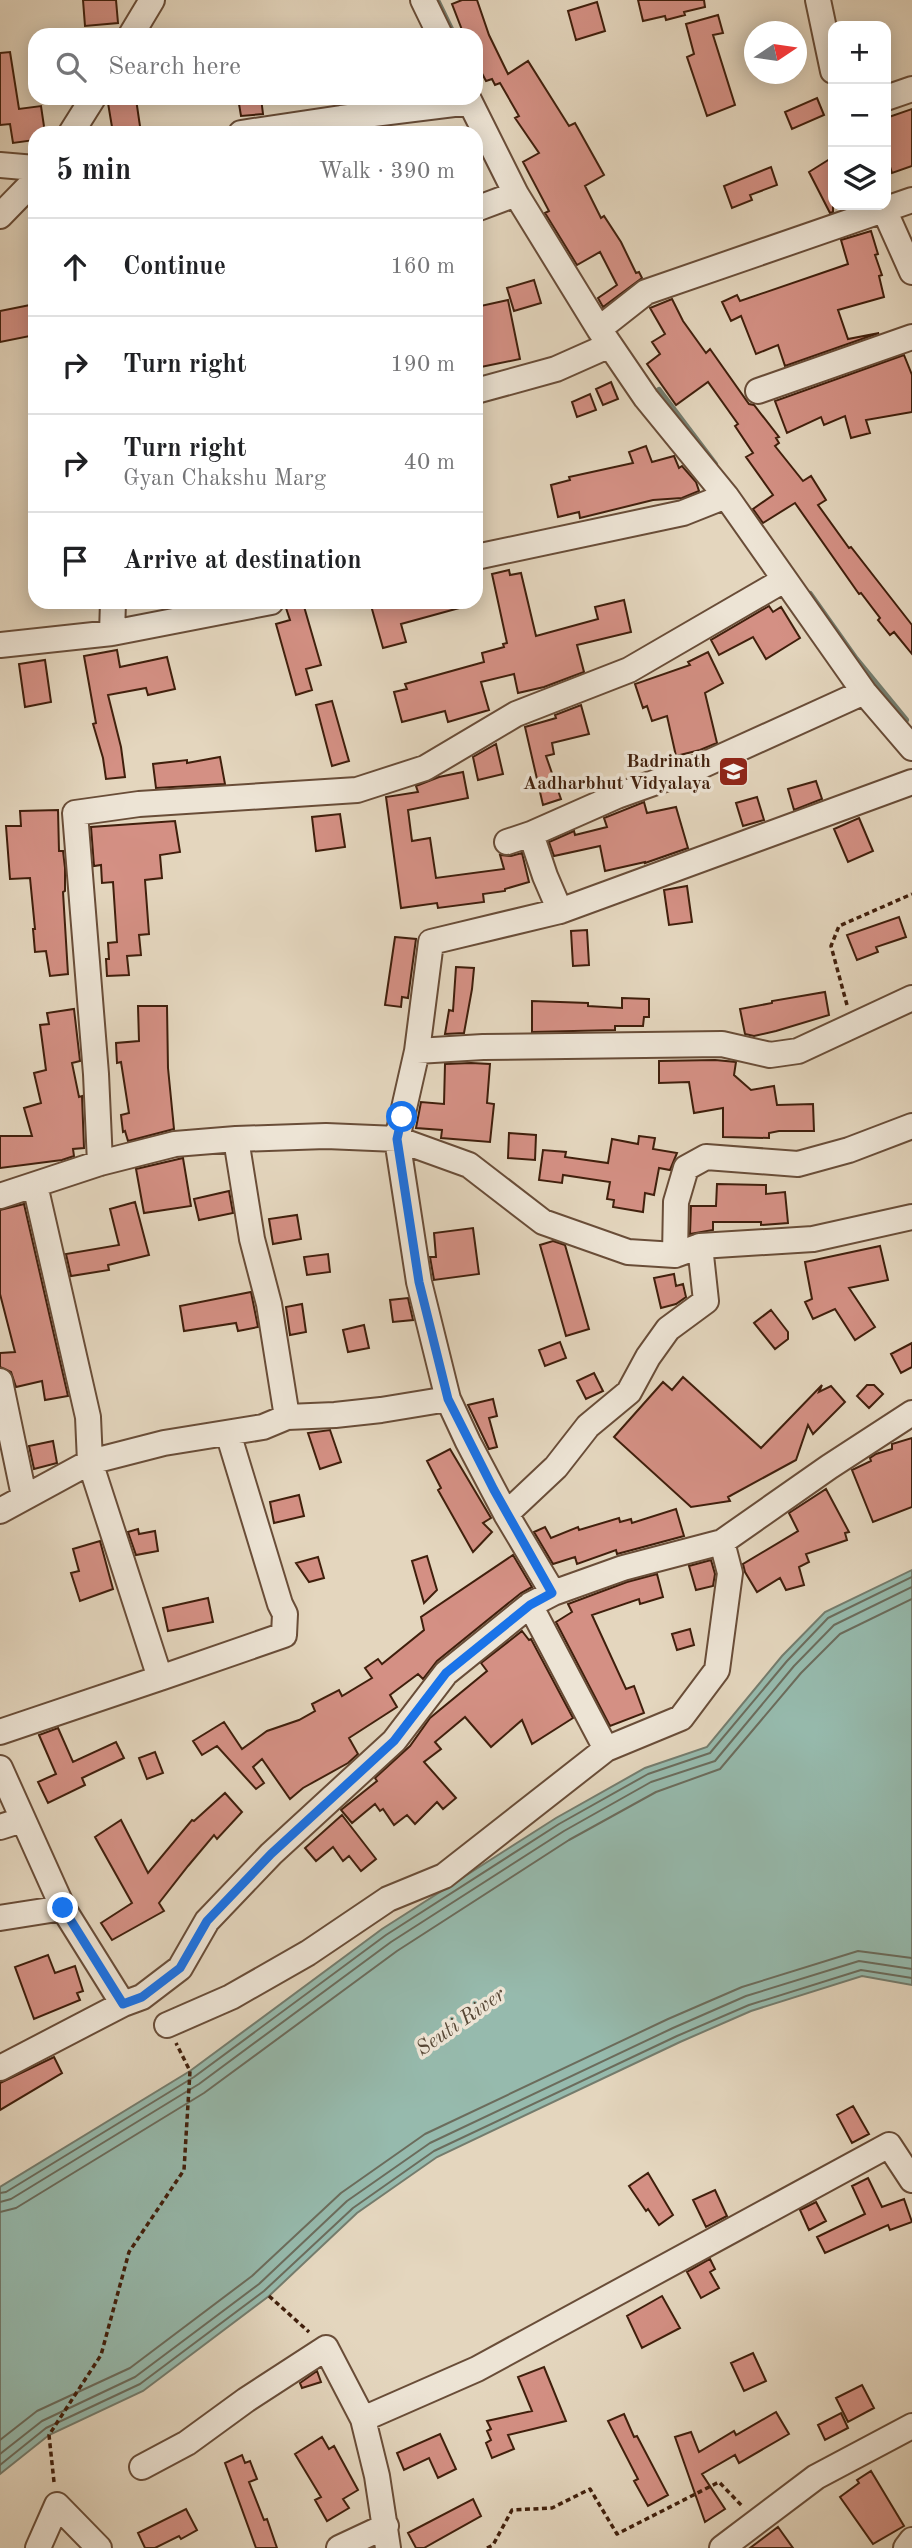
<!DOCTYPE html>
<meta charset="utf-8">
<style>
body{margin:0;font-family:"Old Standard TT",serif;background:#f6f6f6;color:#202124}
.controls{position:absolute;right:21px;top:21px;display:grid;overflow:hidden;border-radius:14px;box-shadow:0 4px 18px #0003}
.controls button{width:63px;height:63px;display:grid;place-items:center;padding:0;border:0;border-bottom:2px solid #e0e0e0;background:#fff;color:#202124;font:35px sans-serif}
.compass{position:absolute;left:744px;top:21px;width:63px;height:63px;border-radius:50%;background:#fff;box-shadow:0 4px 18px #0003;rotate:77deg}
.stop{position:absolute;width:21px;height:21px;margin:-16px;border:5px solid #1a73e8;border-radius:50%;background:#fff}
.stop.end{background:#1a73e8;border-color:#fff;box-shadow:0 2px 7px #0008}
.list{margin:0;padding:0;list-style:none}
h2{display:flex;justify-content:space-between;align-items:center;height:91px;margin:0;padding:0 28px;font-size:30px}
h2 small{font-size:23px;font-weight:400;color:#757577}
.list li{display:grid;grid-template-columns:46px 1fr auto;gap:21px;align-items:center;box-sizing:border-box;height:98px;padding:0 28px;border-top:2px solid #e0e0e0}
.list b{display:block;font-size:26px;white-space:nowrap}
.list p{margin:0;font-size:23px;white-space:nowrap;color:#757577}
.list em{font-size:23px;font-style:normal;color:#757577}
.icon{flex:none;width:38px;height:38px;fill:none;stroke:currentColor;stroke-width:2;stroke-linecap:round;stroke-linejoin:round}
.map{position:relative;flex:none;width:912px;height:2548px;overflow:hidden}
.search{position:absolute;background:#fff;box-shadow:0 4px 18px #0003;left:28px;top:28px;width:455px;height:77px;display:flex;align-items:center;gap:18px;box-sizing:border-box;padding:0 24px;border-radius:21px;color:#757577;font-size:26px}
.panel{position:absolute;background:#fff;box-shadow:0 4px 18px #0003;left:28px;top:126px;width:455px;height:483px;border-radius:21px}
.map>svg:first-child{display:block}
</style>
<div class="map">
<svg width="912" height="2548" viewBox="0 0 912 2548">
<rect width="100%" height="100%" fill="#e4d6be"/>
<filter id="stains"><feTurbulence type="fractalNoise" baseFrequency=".00286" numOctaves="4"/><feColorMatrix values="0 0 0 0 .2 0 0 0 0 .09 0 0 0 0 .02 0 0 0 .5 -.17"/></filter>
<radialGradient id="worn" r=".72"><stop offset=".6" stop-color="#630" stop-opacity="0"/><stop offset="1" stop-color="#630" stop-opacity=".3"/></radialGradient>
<path fill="#96baad" stroke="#747c6d" stroke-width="2" d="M912,1570V1985L862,1976L751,2011L680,2042L437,2157L357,2213L269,2296L143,2391L49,2435L0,2474V2187L190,2071L382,1929L556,1818L645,1768L707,1747L782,1656L825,1612Z"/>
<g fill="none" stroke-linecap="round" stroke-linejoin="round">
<path stroke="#6b6c5c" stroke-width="2" d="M0,2193L6,2192L194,2077L386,1935L559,1824L648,1774L710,1753L787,1661L828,1618L912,1577
M0,2202L11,2199L199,2084L391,1942L564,1831L651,1782L715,1761L794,1666L834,1625L912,1587
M0,2212L16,2208L204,2093L397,1951L569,1840L656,1792L720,1769L801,1673L840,1634L912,1599
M0,2440L37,2411L130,2368L252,2276L341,2193L425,2134L668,2019L742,1987L858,1951L912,1958
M0,2454L42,2421L135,2377L259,2284L347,2201L430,2143L673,2028L746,1996L859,1961L912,1969
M0,2465L46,2428L140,2384L264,2291L353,2208L434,2151L677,2036L749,2005L861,1970L912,1978"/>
<path stroke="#747c6d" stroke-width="6" d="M437,0L454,35
M659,390L715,464
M810,594L856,659L906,720"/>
</g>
<path fill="#d49084" stroke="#401f0c" stroke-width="2" d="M83,0H116L118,23L85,26Z
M462,0H477L489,35L508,74L528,61L569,126L575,123L604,175L585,186L601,218L604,216L621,242L636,273L639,272L642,278L603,307L598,298L617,285L600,252L577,265L545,213L549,211L523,162L539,153L515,118L519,116L500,83L495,85L492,79L486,81L476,62V35H464L452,4Z
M638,0H704L705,7L684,12L685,15L666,20L665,16L643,21Z
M597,2L605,31L576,40L568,11Z
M718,15L723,33L713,35L735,105L707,116L687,57L694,54L686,24Z
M10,52L19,109L41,106L45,133H35V140L13,143L10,124L0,125V53Z
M238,98H261L263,114L241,116Z
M817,98L824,115L792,129L785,112Z
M136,99L141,133H113L108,103Z
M912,109V166L892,173L886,154V118Z
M833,157V212L830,213L809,172Z
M771,167L777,185L750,195L752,200L732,208L724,186Z
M871,231L878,254L875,255L882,275L879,276L884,297L838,310L848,339L879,333L785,366L778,345L756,354L741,316L731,321L722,302L737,295L740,301L848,264L841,240Z
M534,280L541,303L514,311L507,288Z
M672,299L683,321L706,353L710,349L749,404L754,405L779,437L776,438L779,443L775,446L803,481L811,476L826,500L818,505L849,548L851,547L912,625V654L894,632L890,635L878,620L880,618L861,593L859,594L795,503L763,523L753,509L773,495L746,457L753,453L735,426L738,424L708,382L676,405L647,364L660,354L652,342L665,334L650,308Z
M508,300L520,359L476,368V307Z
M35,304V335L0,342V311Z
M904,355L912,375V412L866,420L870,433L851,438L845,416L824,425L821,417L787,433L775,401Z
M611,382L618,399L603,405L596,389Z
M590,394L596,410L577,417L572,402Z
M646,446L652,462L674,456L679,468L682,466L696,482L699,491L682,498L653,500L580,518L579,512L558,517L551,485L570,480L569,477L633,463L629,452Z
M509,570L510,575L521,573L536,636L598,619L595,607L624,600L631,632L577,645L584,672L544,687L518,693L514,674L481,682L489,710L448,722L445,711L402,722L394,692L407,689L405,684L484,662L482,653L504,647L503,644L507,643L492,574Z
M370,602H462L463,607L401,624L406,642L383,648Z
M303,603L321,665L306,669L312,690L296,695L276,624L290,620L286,608Z
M769,606L773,612L781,607L800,638L766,659L753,637L719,655L711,640Z
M117,650L120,667L167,657L175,689L148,695L146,688L108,695L121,747L125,777L106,779L103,758L93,724L96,723L84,656Z
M708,652L723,683L705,693L717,743L700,750L676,756L667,716L652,721L647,706L643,708L635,684L690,665L688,662Z
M45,660L51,702L25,707L19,664Z
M332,701L349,761L332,766L316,705Z
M581,705L589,734L552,743L554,754L546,756L561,799L543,805L525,727L556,718L555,715Z
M496,744L503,774L478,780L473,757Z
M220,757L225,784L156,788L153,764L187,760V763Z
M463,772L468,798L408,810L412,841L430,838L436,878L504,869L500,855L511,856L522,853L529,882L505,889V891L483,894L484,902L438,908L437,903L401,908L386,797L418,792L416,786L439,777Z
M816,781L822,799L794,810L788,789Z
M757,797L764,820L743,826L736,803Z
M644,802L647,813L676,807L688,848L645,863V862L605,871L600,846L554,856L549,842L574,831L575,835L607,827L604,818Z
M58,810L59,851H63L65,868V891L63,892L68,974L50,976L46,951L35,952L33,929H35L30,878L10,879L6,826H21L20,811Z
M340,814L345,847L316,851L312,817Z
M859,818L873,851L848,862L834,829Z
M175,821L180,852L160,855L162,878L145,880L149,934L139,935L141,955L127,956L129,975L107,976L106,959H109L108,943L117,942L113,882L102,883L101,865L94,866L91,827Z
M687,886L692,922L669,925L664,890Z
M899,917L906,937L876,947L878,952L857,960L847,935Z
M587,930L589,965L573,966L571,931Z
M395,937L416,939L408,998L402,997L401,1007L385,1005Z
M456,967L474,968L472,989L464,1033L445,1034L449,1010L453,1011Z
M825,992L829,1015L776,1031L754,1036L745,1034L740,1009L772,1003V1001Z
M622,998L649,999V1017H644L643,1026H615V1030L532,1032V1001L588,1003V1006L622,1008Z
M138,1006H167L168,1068L174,1129L128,1141L125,1131L123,1132L121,1115L129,1113L121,1062L117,1063L116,1043L139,1041Z
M74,1009L80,1061L72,1063L79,1097L82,1096L84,1148L73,1149L74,1156L62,1160L0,1168V1136H32L24,1108L41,1103L34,1073L46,1070L40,1025L49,1024L47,1013Z
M715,1060L736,1062L734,1075L751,1090L774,1086L777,1105L813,1104L814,1131H779L769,1133V1138L723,1137V1108L694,1113L689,1082L659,1083V1061Z
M471,1063L490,1064L487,1103L494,1104L490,1142L441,1138L442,1130L416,1128L421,1102L444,1104L445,1064Z
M509,1133L536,1135L535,1160L508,1158Z
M639,1136L655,1138L653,1149L677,1153L670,1170L659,1168L654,1195L645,1193L643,1212L613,1207L614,1200L607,1199L610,1182L563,1175L562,1183L539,1180L543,1150L566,1152L565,1157L608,1163L612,1139L638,1144Z
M183,1158L191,1206L144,1213L136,1169Z
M717,1184L766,1185V1194L785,1192L788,1223L761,1225V1222H713V1230L690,1234L691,1206H716Z
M229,1191L233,1213L199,1220L194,1199Z
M135,1202L149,1255L108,1265L109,1270L71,1276L66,1254L119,1245L110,1209Z
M24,1204L68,1396L45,1400L42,1381L16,1387L11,1372L0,1367V1353L15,1352L0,1294V1210Z
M297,1215L301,1239L273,1244L269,1219Z
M473,1228L479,1274L434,1280L430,1257H436L434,1233Z
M553,1241L565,1245L589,1329L566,1336L540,1245Z
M880,1246L888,1280L849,1288L875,1327L855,1340L835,1309L813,1319L805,1302L812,1299L805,1262Z
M328,1254L330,1272L307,1275L304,1257Z
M674,1274L676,1286L683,1284L686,1297L676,1304L661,1308L654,1278Z
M251,1292L258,1327L238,1331L236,1323L184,1331L180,1306Z
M408,1298L413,1320L393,1322L390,1300Z
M302,1304L306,1332L290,1335L286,1307Z
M771,1310L788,1332V1339L775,1349L754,1323Z
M364,1325L369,1348L348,1352L343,1330Z
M560,1342L566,1358L545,1366L539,1350Z
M912,1343V1367L901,1373L891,1354Z
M594,1373L603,1391L586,1399L577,1381Z
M683,1377L761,1448L822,1385L819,1392L831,1386L845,1402L813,1434L808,1425L796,1460L728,1497L730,1501L691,1507L614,1437L663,1382L672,1390Z
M867,1385H874L883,1394L869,1408L857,1396Z
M493,1399L497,1416L489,1418L497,1447L489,1449L468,1405Z
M330,1430L341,1462L320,1469L308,1433Z
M912,1438V1507L873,1522L852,1470L871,1461L870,1458L876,1454L892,1449V1444Z
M53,1441L57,1463L34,1469L29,1446Z
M450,1449L491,1518L483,1523L492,1532L473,1552L438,1490L441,1488L427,1461Z
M826,1489L849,1532L845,1533L847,1540L806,1554L809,1562L799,1567L804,1585L786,1590L780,1578L757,1592L745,1572L743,1564L798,1531L789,1513Z
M299,1495L304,1516L274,1523L270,1502Z
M676,1509L684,1536L617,1554L616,1550L577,1564L575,1557L553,1564L534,1532L545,1527L551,1538L578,1527L579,1530L619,1518L620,1522L631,1519L632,1523Z
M138,1529L139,1534L155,1531L158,1551L136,1555L128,1532Z
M100,1541L113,1589L80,1601L71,1573L79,1571L73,1549Z
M513,1555L532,1587L521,1593L437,1661L423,1679L418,1674L390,1695L397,1707L349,1738L358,1754L348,1763L303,1788L290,1799L262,1759L253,1767L264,1783L256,1789L217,1746L202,1755L193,1741L224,1722L242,1749L267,1731L299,1720L315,1711L312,1704L339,1690L342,1696L372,1678L365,1668L378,1659L382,1664L424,1630L421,1617Z
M427,1556L437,1590L424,1603L412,1561Z
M318,1557L324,1578L309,1582L296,1563Z
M711,1560L715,1574L713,1586L696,1590L689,1566Z
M657,1574L663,1597L640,1604L639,1599L592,1615L626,1689L634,1686L644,1713L610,1726L556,1622L572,1612L568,1604L627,1582Z
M208,1598L213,1622L168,1631L163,1608Z
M690,1629L694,1645L677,1650L672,1634Z
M522,1631L529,1640L531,1639L573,1718L532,1744L522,1720L491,1747L465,1717L435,1742L441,1749L424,1762L456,1798L443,1809L437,1802L415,1824L407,1815L394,1825L383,1809L380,1811L375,1804L352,1823L341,1810L377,1781L375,1778L410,1746L430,1718L487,1671L481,1663Z
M58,1728L73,1762L116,1742L124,1758L82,1778L85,1785L48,1803L38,1782L56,1774L39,1735Z
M155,1752L163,1773L147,1779L139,1758Z
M225,1793L242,1812L217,1839L214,1835L188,1866L159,1903L164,1911L112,1940L101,1923L132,1903L95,1837L121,1820L148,1873L192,1820L194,1821Z
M342,1815L376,1859L361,1871L349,1856L343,1861L333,1847L316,1861L305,1848Z
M48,1955L55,1973L75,1966L83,1991L77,1993L80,2000L34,2019L15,1967Z
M54,2057L62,2073L0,2110V2083Z
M853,2106L869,2134L852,2143L837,2115Z
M648,2173L673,2215L659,2225L648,2209L646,2211L629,2186Z
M868,2178L882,2207L904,2199L912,2222L890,2230L888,2225L825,2253L817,2237L865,2214L852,2186Z
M715,2190L727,2216L706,2227L693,2200Z
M816,2202L826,2221L809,2230L800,2210Z
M710,2259L715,2269L710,2272L719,2288L701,2298L687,2272Z
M662,2296L680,2328L642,2348L627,2316Z
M753,2353L766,2381L744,2391L731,2363Z
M544,2367L566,2421L508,2435L514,2449L492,2458L486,2443L491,2440L487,2431L491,2429L487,2421L532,2411L518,2377Z
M317,2371L321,2382L302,2388L300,2383Z
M862,2385L874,2408L848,2422L836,2398Z
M776,2412L789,2434L739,2463L735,2455L702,2474L725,2509L705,2522L675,2437L691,2432L699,2452L734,2431L736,2435Z
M841,2413L848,2428L825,2440L818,2425Z
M624,2414L634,2437L637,2436L668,2495L648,2506L634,2481L638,2479L608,2421Z
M440,2434L456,2469L438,2478L429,2458L404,2470L397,2453Z
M322,2437L329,2449L334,2446L358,2490L343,2499L349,2508L327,2521L315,2500L321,2497L295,2454Z
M242,2455L245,2463L250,2461L257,2479L249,2482L264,2520L267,2519L277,2548H256L225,2463Z
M871,2471L904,2526L873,2544L840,2497L859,2483L857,2480Z
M473,2499L481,2516L424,2548H416L408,2533Z
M186,2509L197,2530L181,2539L179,2536L155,2548H145L138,2533Z
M778,2527L793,2548H750Z"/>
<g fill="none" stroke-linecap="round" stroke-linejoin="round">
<defs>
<path id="minor" d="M423,0L440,35
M818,0L833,71
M131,35L152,0
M468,98L516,194L599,329L646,398L726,496L864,692L912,748
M886,98L912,89
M71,133L93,98
M241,133L341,118L470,102
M0,165L35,168
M882,205L912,272
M476,209L516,194
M0,216L35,180
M599,329L646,292L912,200
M476,391L556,369L610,345
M758,391L912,337
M476,557L683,513L726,496
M112,633L113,602
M0,645L112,633L271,602
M507,842L531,834
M560,911L912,782
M417,1051L483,1047L722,1044L770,1055L798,1051L912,998
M236,1139L252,1239L269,1304L287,1417
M100,1163L96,1074L75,813L139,804L357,790L425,768L516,714L629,670L784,580
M0,1196L100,1163L175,1144L236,1139L326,1136L397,1139L469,1165L543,1222L628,1252L675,1255L700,1246L813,1239L912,1217
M675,1255L676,1202L686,1168L706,1157L798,1164L849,1150L912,1126
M0,1381L24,1496
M0,1511L90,1462L164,1443L263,1427L287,1417L335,1415L381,1410L448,1399
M506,1514L556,1467L588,1426L629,1392L648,1357L668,1329L706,1301L700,1246
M553,1593L506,1514L468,1442L448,1399L419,1282L397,1139L417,1051L431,942L560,911L545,876L531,834L617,796L701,766L864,692
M530,1605L606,1749
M160,1678L284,1635L285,1614L280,1604L228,1433
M0,1732L160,1678L90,1462L88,1417L35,1185
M0,1768L63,1908L123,2004
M0,1827L22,1820
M0,1918L63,1908
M167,2025L231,1997L308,1953L388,1899L444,1876L606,1749L681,1718L717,1670L730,1573L722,1542
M0,2068L123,2004L142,1997L180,1968L207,1921L271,1854L394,1741L446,1673L530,1605L553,1593L623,1568L722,1542L829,1467L912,1413
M363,2419L477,2369L889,2145L912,2180
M142,2467L187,2443L246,2400L326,2348L363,2419L377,2476L388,2548
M38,2548L57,2505L99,2548
M339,2548L386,2526
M722,2548L816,2477L912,2426
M906,2548L912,2540"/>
</defs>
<use href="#minor" stroke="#694d38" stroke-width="28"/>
<path stroke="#401f0c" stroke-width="3.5" stroke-dasharray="5 3.5" stroke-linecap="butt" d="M847,1005L831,946L839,926L912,894
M269,2296L309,2332
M54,2482L49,2435L101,2355L129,2252L184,2170L190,2071L176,2043
M487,2548L493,2545L512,2510L552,2508L590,2489L617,2534L719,2482L743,2507"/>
<use href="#minor" stroke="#ede4d5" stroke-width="24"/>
</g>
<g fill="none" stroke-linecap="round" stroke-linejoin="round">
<path stroke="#1a73e8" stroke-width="9" d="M63,1908L123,2004L142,1997L180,1968L207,1921L271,1854L394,1741L446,1673L530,1605L552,1593L494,1490L448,1399L419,1282L397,1139L402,1117"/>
</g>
<defs>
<symbol id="school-square" viewBox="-11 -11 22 22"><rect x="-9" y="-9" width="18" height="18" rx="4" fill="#8f2418" stroke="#ede4d5"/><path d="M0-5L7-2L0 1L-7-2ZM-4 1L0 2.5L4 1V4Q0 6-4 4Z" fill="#fff"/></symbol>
</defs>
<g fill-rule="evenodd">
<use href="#school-square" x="716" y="754" width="35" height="35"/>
</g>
<g text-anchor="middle" stroke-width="7" stroke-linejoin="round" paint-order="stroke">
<g font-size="19" font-weight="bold" fill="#401f0c" stroke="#ede4d5" text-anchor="end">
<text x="711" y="767">Badrinath<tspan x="711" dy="22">Aadharbhut Vidyalaya</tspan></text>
</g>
<g font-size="21" font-style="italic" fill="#564634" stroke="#ede4d5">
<text transform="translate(460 2021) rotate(-35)" y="7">Seuti River</text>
</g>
</g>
<rect width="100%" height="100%" filter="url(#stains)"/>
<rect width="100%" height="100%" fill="url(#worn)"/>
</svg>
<div class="controls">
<button>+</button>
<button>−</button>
<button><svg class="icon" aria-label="layers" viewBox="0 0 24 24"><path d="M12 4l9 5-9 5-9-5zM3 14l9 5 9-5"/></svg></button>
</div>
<svg class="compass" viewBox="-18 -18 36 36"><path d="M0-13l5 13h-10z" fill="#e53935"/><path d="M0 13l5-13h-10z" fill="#757577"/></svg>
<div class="stop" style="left:402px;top:1117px"></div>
<div class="stop end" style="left:63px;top:1908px"></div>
<div class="search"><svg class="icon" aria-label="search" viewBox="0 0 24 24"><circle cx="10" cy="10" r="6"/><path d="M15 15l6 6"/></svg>Search here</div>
<section class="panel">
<h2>5 min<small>Walk · 390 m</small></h2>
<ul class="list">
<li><svg class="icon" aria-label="ahead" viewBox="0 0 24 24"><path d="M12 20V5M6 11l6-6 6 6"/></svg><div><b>Continue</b></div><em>160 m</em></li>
<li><svg class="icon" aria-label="right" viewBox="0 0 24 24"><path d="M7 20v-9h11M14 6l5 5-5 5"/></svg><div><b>Turn right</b></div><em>190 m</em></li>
<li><svg class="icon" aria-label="right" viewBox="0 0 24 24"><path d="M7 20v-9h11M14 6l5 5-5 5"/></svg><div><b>Turn right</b><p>Gyan Chakshu Marg</p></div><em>40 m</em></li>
<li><svg class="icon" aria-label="arrive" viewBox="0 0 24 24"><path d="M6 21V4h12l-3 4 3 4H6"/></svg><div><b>Arrive at destination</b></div></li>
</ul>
</section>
</div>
